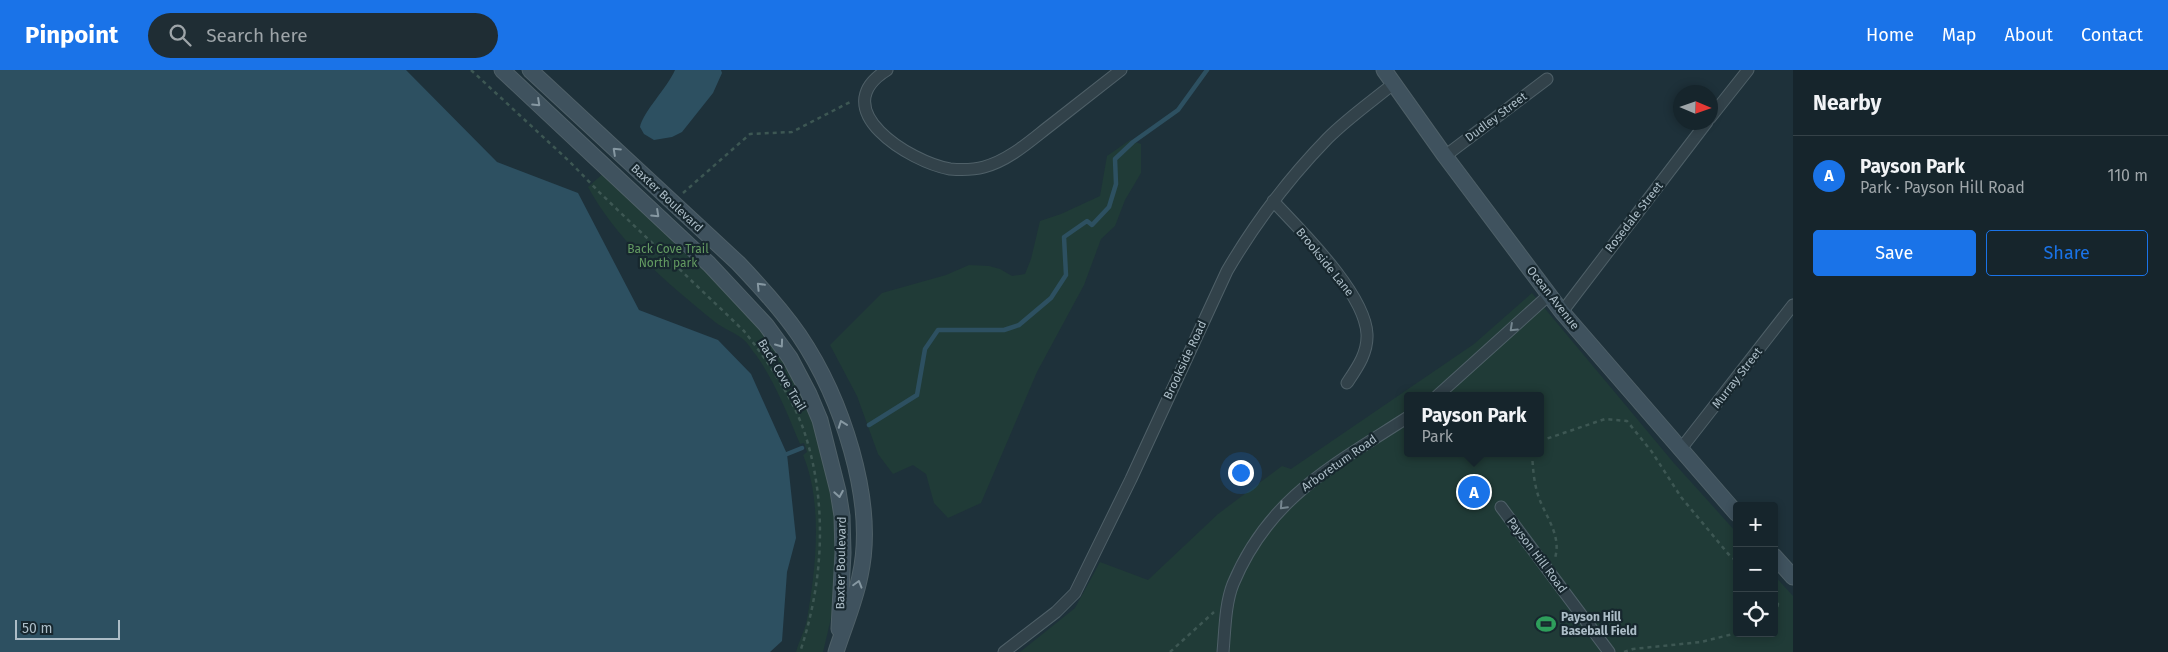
<!DOCTYPE html>
<meta charset="utf-8">
<style>
body{margin:0;font-family:"Fira Sans",sans-serif;background:#1f2d34;color:#f1f3f6}
.controls{position:absolute;right:15px;bottom:15px;display:grid;overflow:hidden;border-radius:5px;box-shadow:0 2px 8px #0003}
.controls button{width:45px;height:45px;display:grid;place-items:center;padding:0;border:0;border-bottom:1px solid #354248;background:#16252c;color:#f1f3f6;font:25px sans-serif}
.compass{position:absolute;left:1673px;top:15px;width:45px;height:45px;border-radius:50%;background:#16252c;box-shadow:0 2px 8px #0003;rotate:92deg}
.scale{position:absolute;left:15px;bottom:12px;width:105px;box-sizing:border-box;padding-left:5px;border:2px solid #acbdc7;border-top:0;font-size:14px;line-height:18px;white-space:nowrap;color:#acbdc7;-webkit-text-stroke:4px #17272e;paint-order:stroke}
.you{position:absolute;left:1240px;top:402px;width:18px;height:18px;margin:-12px;border:4px solid #fff;border-radius:50%;background:#1a73e8;box-shadow:0 0 0 8px #1a73e833}
.badge{display:grid;place-items:center;width:32px;height:32px;border-radius:50%;background:#1a73e8;color:#fff;font-size:16px;font-weight:700}
.pin{position:absolute;translate:-50% -50%;border:2px solid #fff;box-shadow:0 1px 5px #0006}
.popup{position:absolute;left:1404px;top:322px;width:140px;height:65px;box-sizing:border-box;display:grid;place-content:center;border-radius:5px;background:#16252c;filter:drop-shadow(0 1px 4px #0005);font-size:16px;white-space:nowrap;color:#9ea5a9}
.popup b{font-size:19px;color:#f1f3f6}
.popup::after{content:'';position:absolute;left:50%;top:100%;margin-left:-10px;border:10px solid transparent;border-top-color:#16252c}
.list{margin:0;padding:0;list-style:none}
h2{display:flex;justify-content:space-between;align-items:center;height:65px;margin:0;padding:0 20px;font-size:21px}
h2 small{font-size:16px;font-weight:400;color:#9ea5a9}
.list li{display:grid;grid-template-columns:32px 1fr auto;gap:15px;align-items:center;box-sizing:border-box;height:80px;padding:0 20px;border-top:1px solid #354248}
.list b{display:block;font-size:19px;white-space:nowrap}
.list p{margin:0;font-size:16px;white-space:nowrap;color:#9ea5a9}
.list em{font-size:16px;font-style:normal;color:#9ea5a9}
.actions{display:flex;gap:10px;padding:15px 20px}
.actions a{flex:1;padding:11px 0;border:1px solid #1a73e8;border-radius:5px;text-align:center;font-size:18px;color:#1a73e8}
.actions .main{background:#1a73e8;color:#fff}
.icon{flex:none;width:28px;height:28px;fill:none;stroke:currentColor;stroke-width:2;stroke-linecap:round;stroke-linejoin:round}
.map{position:relative;flex:none;width:1793px;height:582px;overflow:hidden}
header{display:flex;align-items:center;gap:30px;box-sizing:border-box;height:70px;padding:0 25px;background:#1a73e8;color:#fff}
header strong{font-size:24px}
nav{display:flex;gap:28px;margin-inline-start:auto;font-size:18px}
.search{width:350px;height:45px;background:#1f2d34;display:flex;align-items:center;gap:12px;box-sizing:border-box;padding:0 18px;border-radius:28px;color:#9ea5a9;font-size:19px}
main{display:flex}
aside{flex:1;background:#16252c}
.map>svg:first-child{display:block}
</style>
<header>
<strong>Pinpoint</strong>
<div class="search"><svg class="icon" aria-label="search" viewBox="0 0 24 24"><circle cx="10" cy="10" r="6"/><path d="M15 15l6 6"/></svg>Search here</div>
<nav><a>Home</a><a>Map</a><a>About</a><a>Contact</a></nav>
</header>
<main>
<div class="map">
<svg width="1793" height="582" viewBox="0 0 1793 582">
<rect width="100%" height="100%" fill="#1e313a"/>
<path fill="#203b37" fill-rule="evenodd" d="M1130,70L1141,74V103L1125,130L1115,156L1101,169L1084,215L1037,302L981,433L948,448L934,433L926,404L913,395L893,404L878,384L857,326L830,275L882,223L946,205L969,195L989,196L1000,199L1012,206L1025,204L1031,189L1040,151L1061,144L1100,126L1107,86Z
M606,101L742,232L806,321L841,447L837,523L823,582H796C799,571 805,560 807,549C816,499 823,432 803,385L807,382L804,373L800,374C787,343 775,312 756,285C752,281 749,274 744,270C736,263 724,259 715,252C667,213 618,172 588,117Z
M1532,223L1673,392L1737,463V563H1774V505L1793,526V582H1020L1075,538L1100,492L1148,510L1218,444L1282,396L1291,399L1474,274ZM1408,326H1540V383H1408Z"/>
<path fill="#2d5061" d="M0,0H406L497,92L578,123L639,240L718,270L751,304L787,384L796,468L787,502L782,571L770,582H0Z
M675,0H721L722,3L713,23L682,62L672,67L654,70L644,64L640,57C643,42 667,18 675,0Z"/>
<g fill="none" stroke-linecap="round" stroke-linejoin="round">
<path stroke="#2d5061" stroke-width="4.5" d="M869,355L917,325L925,279L938,260H1004L1019,255L1051,228L1066,205L1064,167L1087,151L1092,155L1109,137L1116,114L1115,89L1133,72L1178,40L1207,0
M787,384L802,378"/>
<defs>
<path id="street" d="M887,0C824,39 910,92 950,99C962,100 973,100 984,97C1010,90 1031,70 1052,54C1075,36 1098,18 1121,0
M1710,48L1748,0
M1445,86L1547,9
M1273,131C1301,161 1365,223 1367,264C1368,283 1357,298 1347,313
M1562,242L1707,52
M1437,326L1549,225
M1680,380L1793,235
M1501,437L1609,582
M1004,582L1056,542L1075,523L1131,409L1227,201C1255,153 1289,108 1328,68C1348,48 1371,32 1393,14
M1223,582C1225,561 1225,534 1233,514C1269,427 1334,395 1408,347"/>
<path id="secondary" d="M502,0L709,194L766,255L790,288L809,324L820,350L838,421L842,446L843,483L839,559
M530,0L738,193C760,216 781,239 799,265C841,327 877,431 860,506C855,532 844,557 836,582
M1384,0L1445,86L1562,242L1737,444
M1774,486L1793,507"/>
</defs>
<use href="#street" stroke="#4f6068" stroke-width="13"/>
<use href="#secondary" stroke="#4f6068" stroke-width="17"/>
<path stroke="#3d5753" stroke-width="2.5" stroke-dasharray="4 4" stroke-linecap="butt" d="M471,0L569,91L600,123L744,261C765,287 792,327 803,358C828,430 824,511 800,582
M683,123L750,64L792,62L852,31
M1540,371L1605,349L1627,351L1652,382L1681,427L1730,486L1737,491
M1532,383C1533,400 1534,417 1541,433C1549,451 1561,468 1555,488
M1774,526L1778,534L1774,550
M1170,582L1214,542
M1624,582L1633,579L1701,572L1737,563"/>
<use href="#street" stroke="#32424a" stroke-width="11"/>
<use href="#secondary" stroke="#3f525e" stroke-width="15"/>
</g>
<defs><path id="oneway-chevron" d="M-2-3.5L2.5 0L-2 3.5" fill="none" stroke-width="1.6" stroke-linecap="round" stroke-linejoin="round" transform="scale(1.25)"/></defs>
<g stroke="#8698a2">
<use href="#oneway-chevron" transform="translate(537 33) rotate(43)"/>
<use href="#oneway-chevron" transform="translate(616 81) rotate(-137)"/>
<use href="#oneway-chevron" transform="translate(656 144) rotate(43)"/>
<use href="#oneway-chevron" transform="translate(760 216) rotate(-134)"/>
<use href="#oneway-chevron" transform="translate(780 274) rotate(54)"/>
<use href="#oneway-chevron" transform="translate(842 354) rotate(-110)"/>
<use href="#oneway-chevron" transform="translate(839 424) rotate(80)"/>
<use href="#oneway-chevron" transform="translate(858 514) rotate(-74)"/>
</g>
<g stroke="#75868f">
<use href="#oneway-chevron" transform="translate(1513 258) rotate(137)"/>
<use href="#oneway-chevron" transform="translate(1283 436) rotate(133)"/>
</g>
<defs>
<symbol id="stadium-bare" viewBox="-9 -9 18 18"><path d="M0-5a6.5 5 0 1 0 0 10a6.5 5 0 1 0 0-10ZM-3.5-1.8h7v3.6h-7Z" fill="#2e9e5b" stroke="#17272e" stroke-width="2.5" paint-order="stroke"/></symbol>
</defs>
<g fill-rule="evenodd">
<use href="#stadium-bare" x="1532" y="540" width="28" height="28"/>
</g>
<g text-anchor="middle" stroke-width="4.5" stroke-linejoin="round" paint-order="stroke">
<g font-size="12" fill="#acbdc7" stroke="#17272e">
<text transform="translate(1496 47) rotate(-37)" y="4">Dudley Street</text>
<text transform="translate(667 128) rotate(43)" y="4">Baxter Boulevard</text>
<text transform="translate(1634 147) rotate(-52)" y="4">Rosedale Street</text>
<text transform="translate(1325 192) rotate(51)" y="4">Brookside Lane</text>
<text transform="translate(1553 228) rotate(52)" y="4">Ocean Avenue</text>
<text transform="translate(1185 290) rotate(-65)" y="4">Brookside Road</text>
<text transform="translate(782 305) rotate(59)" y="4">Back Cove Trail</text>
<text transform="translate(1737 308) rotate(-52)" y="4">Murray Street</text>
<text transform="translate(1339 393) rotate(-35)" y="4">Arboretum Road</text>
<text transform="translate(1537 485) rotate(53)" y="4">Payson Hill Road</text>
<text transform="translate(841 493) rotate(-89)" y="4">Baxter Boulevard</text>
</g>
<g font-size="12" fill="#639a61" stroke="#17272e">
<text x="668" y="183">Back Cove Trail<tspan x="668" dy="14">North park</tspan></text>
</g>
<g font-size="12" font-weight="bold" fill="#acbdc7" stroke="#17272e" text-anchor="start">
<text x="1561" y="551">Payson Hill<tspan x="1561" dy="14">Baseball Field</tspan></text>
</g>
</g>
</svg>
<div class="controls">
<button>+</button>
<button>−</button>
<button><svg class="icon" aria-label="locate" viewBox="0 0 24 24"><circle cx="12" cy="12" r="6"/><path d="M12 2v4M12 18v4M2 12h4M18 12h4"/></svg></button>
</div>
<svg class="compass" viewBox="-18 -18 36 36"><path d="M0-13l5 13h-10z" fill="#e53935"/><path d="M0 13l5-13h-10z" fill="#9ea5a9"/></svg>
<div class="scale">50 m</div>
<div class="you"></div>
<div class="pin badge" style="left:1474px;top:422px">A</div>
<div class="popup"><b>Payson Park</b>Park</div>
</div>
<aside>
<h2>Nearby<small></small></h2>
<ul class="list">
<li><span class="badge">A</span><div><b>Payson Park</b><p>Park · Payson Hill Road</p></div><em>110 m</em></li>
</ul>
<div class="actions"><a class="main">Save</a><a>Share</a></div>
</aside>
</main>
